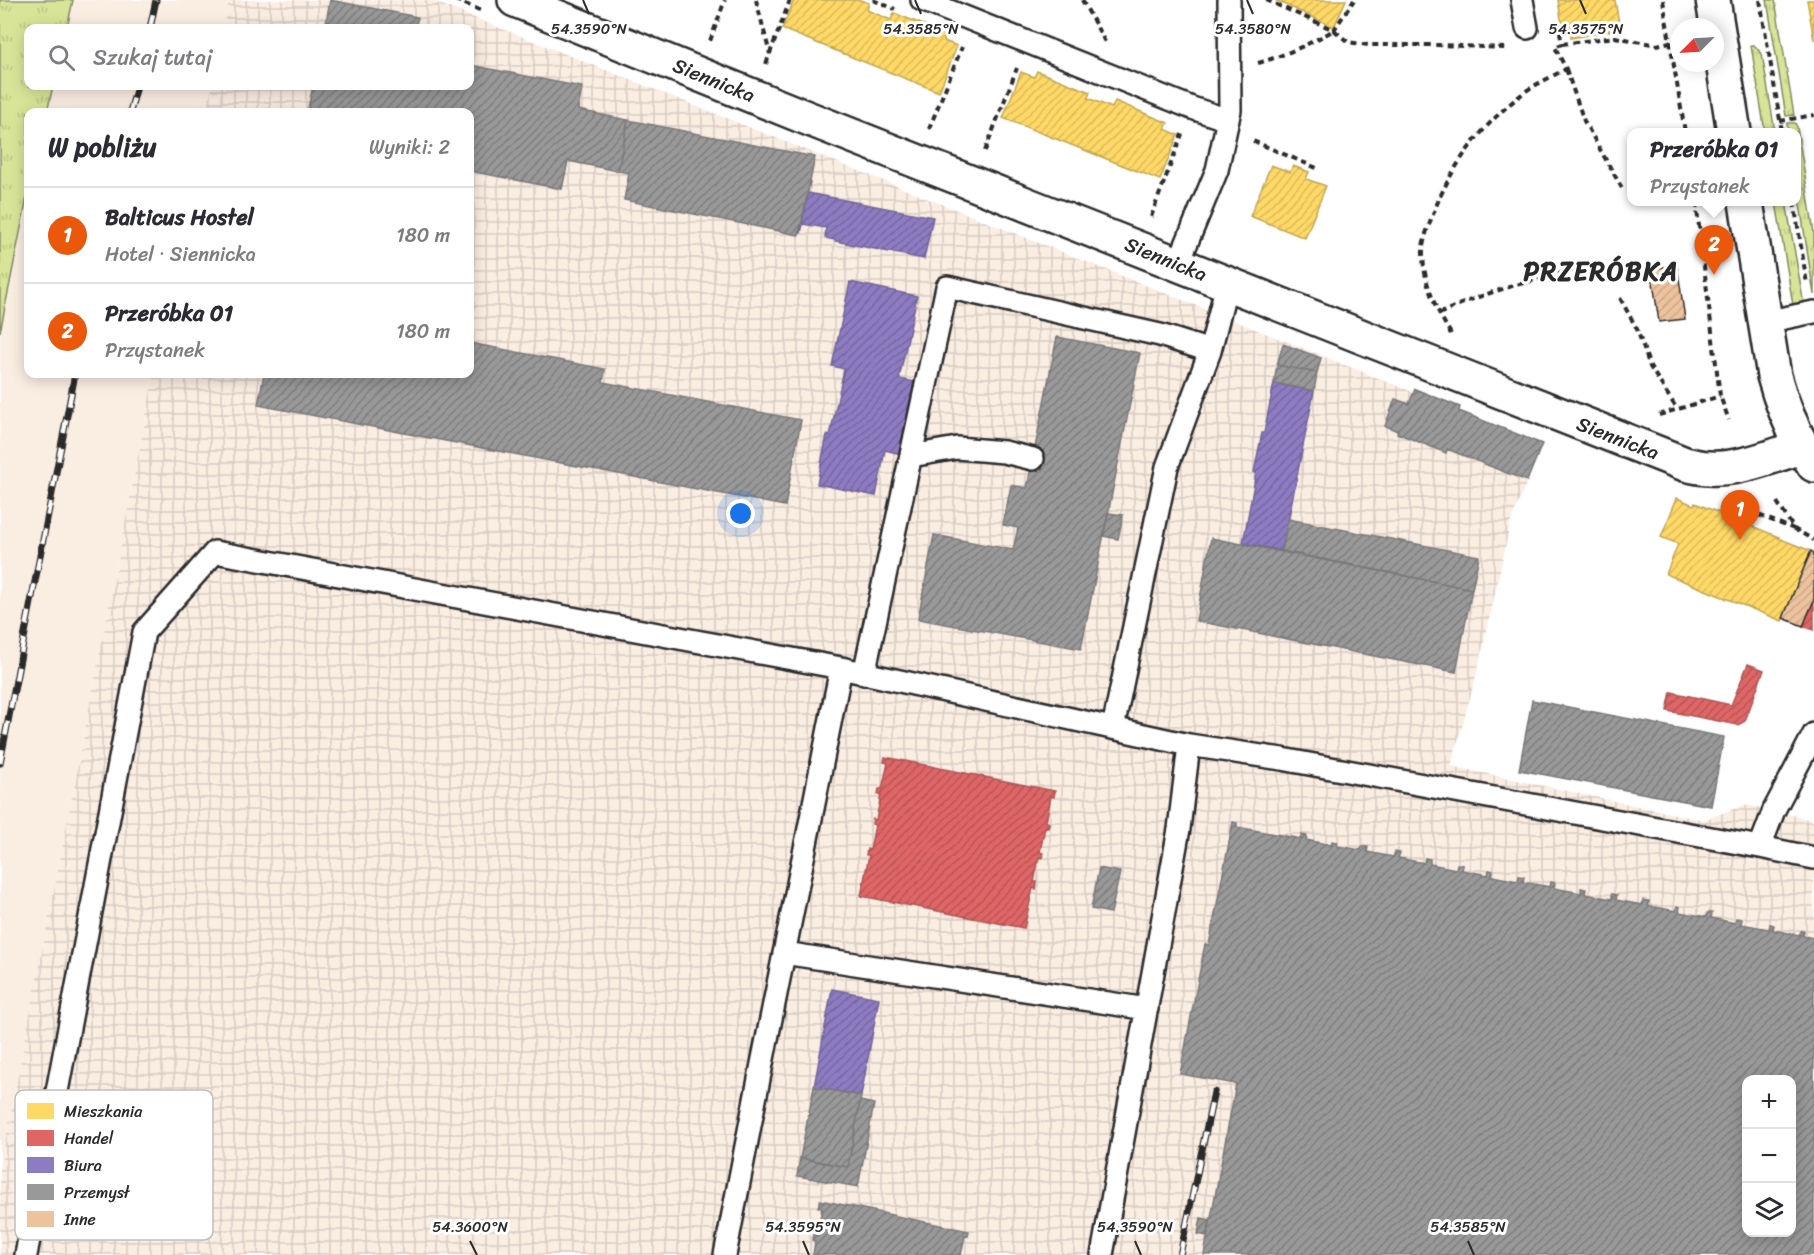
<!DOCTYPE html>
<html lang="pl">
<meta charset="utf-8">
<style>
body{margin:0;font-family:Sriracha,sans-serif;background:#f7f7f7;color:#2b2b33}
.controls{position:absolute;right:18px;bottom:18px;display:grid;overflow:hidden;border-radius:12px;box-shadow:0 3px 15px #0003}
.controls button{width:54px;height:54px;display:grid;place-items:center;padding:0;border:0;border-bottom:2px solid #e1e1e2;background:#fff;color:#2b2b33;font:30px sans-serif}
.compass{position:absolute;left:1670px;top:18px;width:54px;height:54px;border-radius:50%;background:#fff;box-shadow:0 3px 15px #0003;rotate:246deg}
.you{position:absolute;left:741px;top:514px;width:21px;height:21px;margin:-15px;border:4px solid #fff;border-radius:50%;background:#1a73e8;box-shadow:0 0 0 9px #1a73e833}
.badge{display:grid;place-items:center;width:39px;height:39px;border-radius:50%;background:#ea580c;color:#fff;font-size:20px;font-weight:700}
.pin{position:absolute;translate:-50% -50px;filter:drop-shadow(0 2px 3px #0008)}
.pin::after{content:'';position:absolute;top:32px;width:21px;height:18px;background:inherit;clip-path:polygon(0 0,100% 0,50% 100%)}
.popup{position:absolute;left:1627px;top:128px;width:174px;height:78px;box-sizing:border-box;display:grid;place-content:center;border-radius:12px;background:#fff;filter:drop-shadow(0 2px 4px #0005);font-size:20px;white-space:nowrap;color:#7c7c81}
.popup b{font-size:22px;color:#2b2b33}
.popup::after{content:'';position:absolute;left:50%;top:100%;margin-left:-12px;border:12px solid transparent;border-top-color:#fff}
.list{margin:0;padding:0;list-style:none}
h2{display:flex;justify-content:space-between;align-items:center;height:78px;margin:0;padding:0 24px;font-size:26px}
h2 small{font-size:20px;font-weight:400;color:#7c7c81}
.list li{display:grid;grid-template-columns:39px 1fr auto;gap:18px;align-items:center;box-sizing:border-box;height:96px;padding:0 24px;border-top:2px solid #e1e1e2}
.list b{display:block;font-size:22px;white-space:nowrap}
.list p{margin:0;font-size:20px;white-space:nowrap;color:#7c7c81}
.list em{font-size:20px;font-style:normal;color:#7c7c81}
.icon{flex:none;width:33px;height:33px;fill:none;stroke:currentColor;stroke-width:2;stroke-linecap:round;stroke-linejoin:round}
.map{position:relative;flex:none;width:1814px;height:1255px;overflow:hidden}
.search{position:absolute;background:#fff;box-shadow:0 3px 15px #0003;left:24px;top:24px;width:450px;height:66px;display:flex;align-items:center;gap:15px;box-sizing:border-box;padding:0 21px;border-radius:12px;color:#7c7c81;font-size:22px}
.panel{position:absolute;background:#fff;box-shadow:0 3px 15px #0003;left:24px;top:108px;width:450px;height:270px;border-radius:12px}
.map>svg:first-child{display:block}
</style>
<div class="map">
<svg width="1814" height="1255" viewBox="0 0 1814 1255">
<defs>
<pattern id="industrial-grid" width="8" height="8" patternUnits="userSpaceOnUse" patternTransform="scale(1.5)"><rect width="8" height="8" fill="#faede2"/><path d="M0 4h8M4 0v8" fill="none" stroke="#d6cbc2"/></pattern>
<pattern id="grass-tufts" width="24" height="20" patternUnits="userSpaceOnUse" patternTransform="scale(1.5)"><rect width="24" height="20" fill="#d8e598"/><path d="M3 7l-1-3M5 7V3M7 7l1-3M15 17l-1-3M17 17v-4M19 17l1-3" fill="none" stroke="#bac583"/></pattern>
<pattern id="homes-hatch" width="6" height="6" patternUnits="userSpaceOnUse" patternTransform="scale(1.5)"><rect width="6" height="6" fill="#ffd966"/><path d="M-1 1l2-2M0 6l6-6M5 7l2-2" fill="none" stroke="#dbba59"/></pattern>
<pattern id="shops-hatch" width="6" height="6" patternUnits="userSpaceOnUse" patternTransform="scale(1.5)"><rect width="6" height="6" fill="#e06666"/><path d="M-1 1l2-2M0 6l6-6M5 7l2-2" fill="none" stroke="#b65454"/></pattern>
<pattern id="offices-hatch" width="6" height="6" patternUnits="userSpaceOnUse" patternTransform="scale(1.5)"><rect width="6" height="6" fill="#8e7cc3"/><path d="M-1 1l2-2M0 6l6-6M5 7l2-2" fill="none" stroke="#74669f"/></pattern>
<pattern id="industry-hatch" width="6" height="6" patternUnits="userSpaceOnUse" patternTransform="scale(1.5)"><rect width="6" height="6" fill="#999"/><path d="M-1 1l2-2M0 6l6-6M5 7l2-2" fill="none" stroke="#7d7d7d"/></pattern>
<pattern id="building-hatch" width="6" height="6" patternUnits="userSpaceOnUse" patternTransform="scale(1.5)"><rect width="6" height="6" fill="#edc39d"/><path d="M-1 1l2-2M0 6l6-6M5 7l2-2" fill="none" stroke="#cba887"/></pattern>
</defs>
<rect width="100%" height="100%" fill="#fff"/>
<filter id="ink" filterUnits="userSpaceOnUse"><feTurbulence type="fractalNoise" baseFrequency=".0167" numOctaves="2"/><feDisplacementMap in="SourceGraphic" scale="12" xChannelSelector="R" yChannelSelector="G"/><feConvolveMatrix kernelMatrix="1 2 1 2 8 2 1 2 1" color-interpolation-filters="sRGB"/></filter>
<g filter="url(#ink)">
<path fill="#faede2" d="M73,0H229L223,28H67Z
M53,86H212L206,112H47Z
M28,193V374H154L0,1169V332Z"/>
<path fill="url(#industrial-grid)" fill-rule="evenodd" d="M229,0H430L1413,392L1415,389L1460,407L1459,411L1542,444L1511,521L1478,669L1451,766L1703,820L1745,805L1774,810L1814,821V1255H0V1169L154,374H470V112H206L212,86H470V28H223ZM1746,1080H1792V1232H1746Z"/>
<path fill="url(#grass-tufts)" stroke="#828862" stroke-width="1.5" d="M0,0H73L67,28H28V86H53L47,112H28V193L0,332Z
M1767,0H1775L1794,115L1786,116Z
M1751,45H1754L1762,54L1775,132H1765Z
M1787,123H1795L1797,127L1814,233V295L1797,185L1796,132H1788Z
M1776,202H1786L1804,305H1793Z"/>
<path fill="url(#homes-hatch)" stroke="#bfa554" stroke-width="1.5" d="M794,0H860L869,3L867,10L891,20L894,13L946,34L944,41L957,46L939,92L782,29Z
M1275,0H1346L1334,27Z
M1558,0H1615L1620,29L1571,38L1569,24L1562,25Z
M1807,0H1814V40Z
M1037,71L1090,92L1088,98L1112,108L1115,101L1168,123L1165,129L1178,135L1160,180L1003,118L1021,72L1034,77Z
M1271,165L1290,172L1293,166L1309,172L1306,179L1326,186L1305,238L1250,216Z
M1677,498L1694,505L1695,503L1779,537L1778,538L1811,551L1782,621L1666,574L1678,544L1661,537Z"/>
<path fill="url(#shops-hatch)" stroke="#aa5454" stroke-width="1.5" d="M1814,600V630L1803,626Z
M1748,664L1764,670L1745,721L1738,725L1667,711L1671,692L1731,705Z
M885,757L1055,791L1054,797L1051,796L1046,822L1049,823L1048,828L1045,827L1040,852L1043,853L1042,858L1039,857L1034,882H1037L1036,889L1033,888L1024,928L861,896L869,855H866L867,849L870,850L875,825L872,824L873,819L876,820L881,795L878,794L879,789H882L888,763L884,762Z"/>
<path fill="url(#offices-hatch)" stroke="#706495" stroke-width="1.5" d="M808,193L933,217L924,259L835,241V240L825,238L826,228L803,224L801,233H800Z
M850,282L917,296L899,379L916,382L901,454L885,450L876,496L817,484L827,435L830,436L844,369L832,366Z
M1274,383L1314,391L1282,551L1243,543L1256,473L1254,472L1262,433H1264Z
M832,989L879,998L861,1096L814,1087Z"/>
<path fill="url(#industry-hatch)" stroke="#787878" stroke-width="1.5" fill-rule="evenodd" d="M330,0L418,17L415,28H325Z
M470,65L582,87L578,110L628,120L618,171L568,161L562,189L470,171V112H307L313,86H470Z
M628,120L815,157L799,235L624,200L629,173L618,171Z
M1057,337L1140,353L1081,649L918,619L934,535L1013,550L1018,528L1003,525L1011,485L1027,488Z
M470,343L605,369L603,382L801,420L785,506L258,405L264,374H470Z
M1283,344L1321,358L1317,373L1277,365Z
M1277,365L1317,373L1314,391L1274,383Z
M1415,389L1460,407L1459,411L1542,444L1527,481L1447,449L1446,453L1397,433L1398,431L1385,426L1395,399L1409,404Z
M1108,513L1123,515L1118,539L1103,536Z
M1288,519L1479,556L1472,589L1282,551Z
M1211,538L1472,589L1456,672L1196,621Z
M1532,700L1724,737L1711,806L1519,770Z
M1233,822L1237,823V827L1301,839V835L1307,836L1306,840L1331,845L1332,841L1338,842L1337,846L1361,850L1362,846L1368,847L1367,852L1393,857L1395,852L1400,853L1398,858L1424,863L1425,858L1430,859V864L1456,869L1457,864L1463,865L1462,870L1488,875L1489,870L1493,871L1492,876L1518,881L1519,876L1524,877L1523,882L1550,887L1551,882L1555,883L1554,888L1581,893V888L1586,889L1585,894L1612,899V894L1617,895L1616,900L1642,905L1643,900L1649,901L1648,906L1676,911L1677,906L1680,907L1679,912L1707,917V913H1712L1711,918L1735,923L1736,918L1742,919L1741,924L1769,929L1770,924L1774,925L1773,930L1799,935L1801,931H1804L1803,936L1814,938V1255H1204L1236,1084L1180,1074L1205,944L1209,945ZM1746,1080H1792V1232H1746Z
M1099,868L1120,872L1111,913L1091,909Z
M814,1087L861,1096L848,1167L800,1158Z
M860,1101L874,1104L858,1187L797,1176L800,1158L848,1167Z
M820,1200L969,1231L968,1236L965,1235L961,1255H813L815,1241L812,1240L813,1234L817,1235L822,1208L818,1207Z
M1201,1218L1210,1220L1207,1236L1198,1234Z"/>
<path fill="url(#building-hatch)" stroke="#2b2b2b" stroke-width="1.5" d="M1677,265L1685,319L1659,322L1651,269Z
M1811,551L1814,553V600L1803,626L1783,618Z"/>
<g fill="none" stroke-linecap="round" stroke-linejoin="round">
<defs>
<path id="lane" d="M922,0L1192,108L1228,120
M1522,0L1527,28
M1178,264L1217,170L1230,110L1229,0
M1765,322L1814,312
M911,456L957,448L1004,452L1033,459
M864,674L947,287L1160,335L1210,351
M1113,728L1167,467L1210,351L1227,284
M1760,847L1774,810L1814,734
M784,953L1147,1009
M26,1255L144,632L215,552L841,668L1189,745L1282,759L1760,847L1814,858
M725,1255L759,1079L841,668
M1102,1255L1179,829L1189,745"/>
<path id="street" d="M515,0L802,116L1685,464C1693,466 1701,468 1709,468C1740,470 1772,456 1801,447"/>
<path id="secondary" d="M1713,0L1734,132
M1746,202L1774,376C1783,409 1795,437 1814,465"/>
</defs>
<use href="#lane" stroke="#2b2b2b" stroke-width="26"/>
<use href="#street" stroke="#2b2b2b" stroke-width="38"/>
<use href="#secondary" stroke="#2b2b2b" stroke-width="38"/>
<path stroke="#2b2b2b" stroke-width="4" stroke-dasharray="6 4.5" stroke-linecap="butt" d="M455,0L482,11
M756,0L770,54
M873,0L895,9
M1082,0L1105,42
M1266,0L1334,30L1354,0
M1663,0L1685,132
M1760,0L1782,132
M710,41L725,0
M1562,44L1615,37L1657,45L1670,42
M1258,63C1286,55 1309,44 1334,30L1348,42L1368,45H1438L1505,48
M766,64L790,0
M1566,69L1584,121L1623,190
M1780,121L1814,115
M929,129L962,47
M1253,141L1319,169
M985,151L1017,68
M1696,202L1720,396L1729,420
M1794,202L1807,284
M1151,217L1182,134
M1620,298L1637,329L1650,367L1677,409
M1439,314C1483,292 1529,281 1576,270
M1451,334C1435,308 1422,280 1423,248C1424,235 1431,221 1435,209C1453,162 1486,121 1526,91C1538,83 1553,76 1566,69L1555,47L1562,44L1558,22
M1659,415L1720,396
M1777,502L1794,529L1814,540
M1730,504L1794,529"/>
<use href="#lane" stroke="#fff" stroke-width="21"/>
<use href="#street" stroke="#fff" stroke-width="33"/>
<use href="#secondary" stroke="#fff" stroke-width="33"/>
<defs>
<path id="rail" d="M150,28L156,0
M130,112L137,86
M0,763L75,374
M1180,1255L1214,1092"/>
</defs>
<use href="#rail" stroke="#2b2b2b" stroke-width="7"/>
<use href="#rail" stroke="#fff" stroke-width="4.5" stroke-dasharray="14" stroke-linecap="butt"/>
</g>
</g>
<path fill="none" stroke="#2b2b2b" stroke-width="2" d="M583,0L589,14M915,0L921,14M1247,0L1253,14M1580,0L1586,14M470,1241L477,1255M803,1241L809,1255M1135,1241L1141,1255M1468,1241L1474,1255"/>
<g text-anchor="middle" stroke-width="6" stroke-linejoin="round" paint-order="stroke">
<g font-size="20" fill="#2b2b2b" stroke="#fff">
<text transform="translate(714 80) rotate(22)" y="7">Siennicka</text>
<text transform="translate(1166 259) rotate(22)" y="7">Siennicka</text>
<text transform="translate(1618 438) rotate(21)" y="7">Siennicka</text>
</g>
<g font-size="26" font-weight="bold" letter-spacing="1.5" fill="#2b2b2b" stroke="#fff">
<text x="1601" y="280">PRZERÓBKA</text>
</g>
</g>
<rect x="15" y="1090" width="198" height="150" rx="9" fill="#fff" stroke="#bfbfbf" stroke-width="1.5"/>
<rect x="27" y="1103" width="27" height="16" fill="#ffd966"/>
<rect x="27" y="1130" width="27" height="16" fill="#e06666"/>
<rect x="27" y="1157" width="27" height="16" fill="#8e7cc3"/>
<rect x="27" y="1184" width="27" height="16" fill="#999"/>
<rect x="27" y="1211" width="27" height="16" fill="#edc39d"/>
<g font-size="16" fill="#2b2b2b">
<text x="64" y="1117">Mieszkania</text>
<text x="64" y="1144">Handel</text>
<text x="64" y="1171">Biura</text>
<text x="64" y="1198">Przemysł</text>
<text x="64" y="1225">Inne</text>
</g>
<g font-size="15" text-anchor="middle" fill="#2b2b2b" stroke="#fff" stroke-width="6" stroke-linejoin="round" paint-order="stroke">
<text x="589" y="34">54.3590°N</text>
<text x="921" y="34">54.3585°N</text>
<text x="1253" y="34">54.3580°N</text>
<text x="1586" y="34">54.3575°N</text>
<text x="470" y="1232">54.3600°N</text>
<text x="803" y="1232">54.3595°N</text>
<text x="1135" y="1232">54.3590°N</text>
<text x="1468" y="1232">54.3585°N</text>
</g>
</svg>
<div class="controls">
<button>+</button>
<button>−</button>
<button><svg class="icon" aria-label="layers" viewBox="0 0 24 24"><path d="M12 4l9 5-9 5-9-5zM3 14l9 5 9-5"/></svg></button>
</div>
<svg class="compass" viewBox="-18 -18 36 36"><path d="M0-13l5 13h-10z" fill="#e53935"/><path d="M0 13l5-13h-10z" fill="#7c7c81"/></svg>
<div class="you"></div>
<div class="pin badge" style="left:1740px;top:540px">1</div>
<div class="pin badge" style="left:1714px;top:275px">2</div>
<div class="popup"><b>Przeróbka 01</b>Przystanek</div>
<div class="search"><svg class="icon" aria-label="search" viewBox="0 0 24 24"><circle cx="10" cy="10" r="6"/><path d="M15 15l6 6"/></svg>Szukaj tutaj</div>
<section class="panel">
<h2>W pobliżu<small>Wyniki: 2</small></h2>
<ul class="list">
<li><span class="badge">1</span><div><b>Balticus Hostel</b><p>Hotel · Siennicka</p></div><em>180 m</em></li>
<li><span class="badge">2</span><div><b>Przeróbka 01</b><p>Przystanek</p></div><em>180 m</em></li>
</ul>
</section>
</div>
